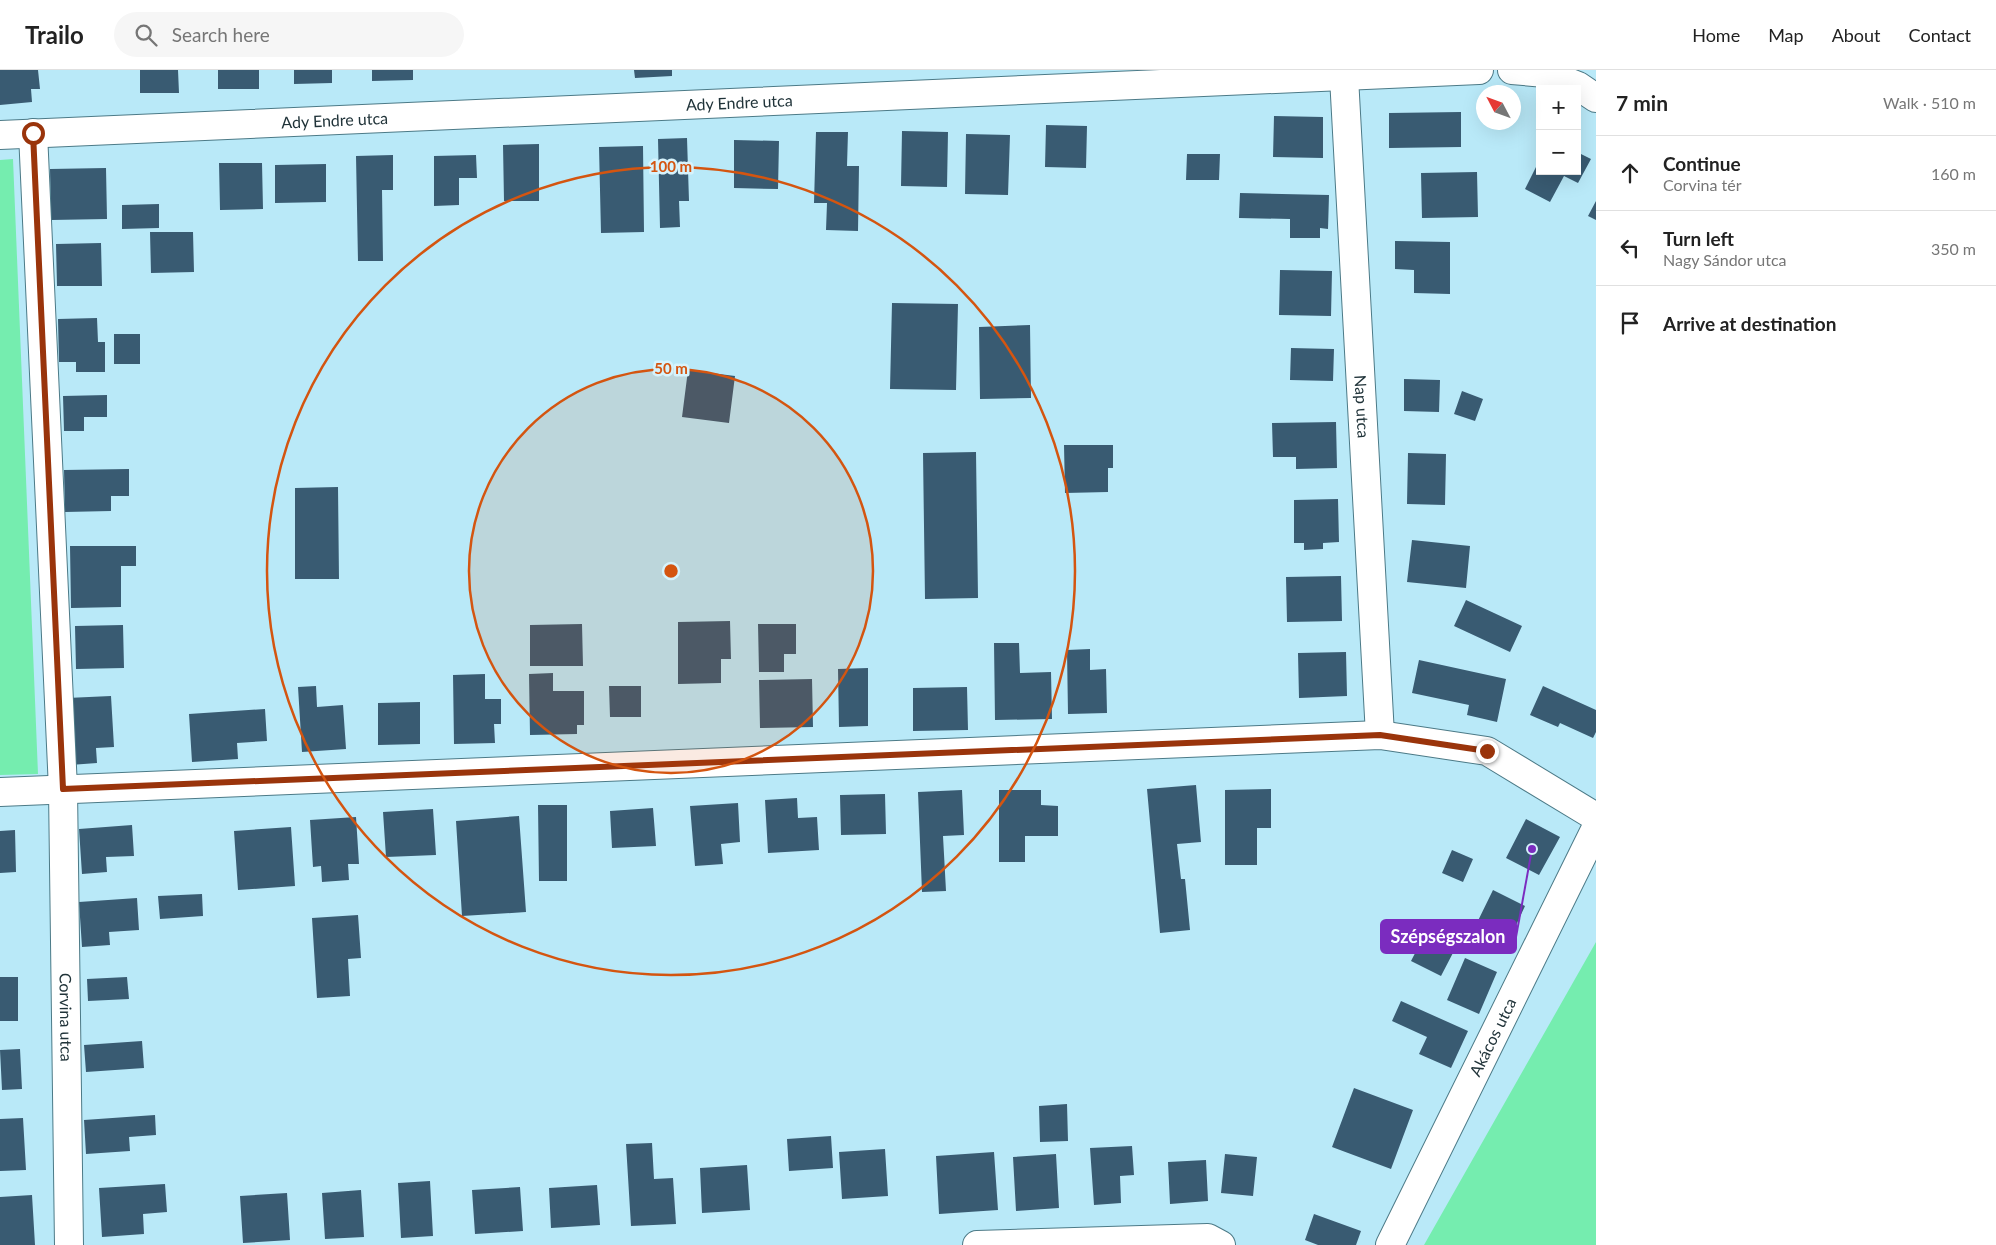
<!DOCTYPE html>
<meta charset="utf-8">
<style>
body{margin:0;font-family:Lato,sans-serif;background:#f6f6f6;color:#222}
.controls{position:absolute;right:15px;top:15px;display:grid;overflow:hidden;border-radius:0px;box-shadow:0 5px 20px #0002}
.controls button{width:45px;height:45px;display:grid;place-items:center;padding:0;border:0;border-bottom:1px solid #e0e0e0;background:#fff;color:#222;font:25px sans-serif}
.compass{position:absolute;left:1476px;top:15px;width:45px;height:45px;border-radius:50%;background:#fff;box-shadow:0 5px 20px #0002;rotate:311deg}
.stop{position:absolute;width:15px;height:15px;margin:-11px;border:4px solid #9a340b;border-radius:50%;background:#fff}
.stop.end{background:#9a340b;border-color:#fff;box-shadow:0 1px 5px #0008}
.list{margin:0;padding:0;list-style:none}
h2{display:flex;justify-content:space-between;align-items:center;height:65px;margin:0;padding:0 20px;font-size:21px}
h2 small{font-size:16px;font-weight:400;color:#767676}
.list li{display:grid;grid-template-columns:32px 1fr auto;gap:15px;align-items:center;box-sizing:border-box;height:75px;padding:0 20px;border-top:1px solid #e0e0e0}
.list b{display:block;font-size:19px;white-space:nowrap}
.list p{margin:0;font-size:16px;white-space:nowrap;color:#767676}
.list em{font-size:16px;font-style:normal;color:#767676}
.icon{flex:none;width:28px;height:28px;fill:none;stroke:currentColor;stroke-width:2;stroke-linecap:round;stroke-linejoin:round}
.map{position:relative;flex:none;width:1596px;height:1175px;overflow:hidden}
header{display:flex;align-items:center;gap:30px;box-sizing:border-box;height:70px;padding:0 25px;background:#fff;border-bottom:1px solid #e0e0e0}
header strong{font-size:24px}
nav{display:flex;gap:28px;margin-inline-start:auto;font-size:18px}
.search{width:350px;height:45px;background:#f6f6f6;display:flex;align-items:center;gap:12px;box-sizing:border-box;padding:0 18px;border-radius:28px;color:#767676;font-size:19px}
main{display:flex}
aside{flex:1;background:#fff}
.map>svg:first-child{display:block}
</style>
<header>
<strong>Trailo</strong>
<div class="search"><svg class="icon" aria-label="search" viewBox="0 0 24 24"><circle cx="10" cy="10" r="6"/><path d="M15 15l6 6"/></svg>Search here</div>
<nav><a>Home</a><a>Map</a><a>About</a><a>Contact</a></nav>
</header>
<main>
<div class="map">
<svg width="1596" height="1175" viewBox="0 0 1596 1175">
<rect width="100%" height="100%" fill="#b9e9f8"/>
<path fill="#75edaf" d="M13,89L38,704L0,705V90Z
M1596,872V1175H1424Z"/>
<path fill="#395b72" d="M0,0H38L40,19H31L32,32L0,35Z
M140,0H178L179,23H140Z
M218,0H259V19H218Z
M294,0H332V13L294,14Z
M372,0H413V10L372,11Z
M634,0H672V6L635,8Z
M1461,42V77L1389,78V43Z
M1274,46L1323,47V88L1273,87Z
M1046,55L1087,56L1086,98L1045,97Z
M902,61L948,62L947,117L901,116Z
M816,62H848L847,96H859L858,161L826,160L827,133H814Z
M966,64L1010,65L1008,125L965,124Z
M687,68L689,131H679L680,157L660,158L658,69Z
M734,70L779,71L778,119L734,118Z
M539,74V131H504L503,75Z
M643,76L644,162L601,163L599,77Z
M1577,82L1591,89L1578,113L1564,106L1550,132L1525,119L1540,89V101H1577Z
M1187,84H1220L1219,110H1186Z
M393,85V120H382L383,191H358L356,86Z
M476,85L477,108H459V135L434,136V86Z
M219,93H262L263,139L220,140Z
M326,94V132L275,133V95Z
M106,98L107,149L51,150L50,99Z
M1477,102L1478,147L1422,148L1421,103Z
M1240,123L1329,125L1328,159L1320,158V168H1290V149L1239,148Z
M1596,131V150L1588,146Z
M159,134V158L122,159V135Z
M150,162H193L194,202L151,203Z
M1395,171L1450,172V224L1414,223V200L1395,199Z
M101,173L102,216H57L56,174Z
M1280,200L1332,201L1331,246L1279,245Z
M892,233L958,234L956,320L890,319Z
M97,248L98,272H105V302H76V292H59L58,249Z
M1030,255L1031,328L980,329L979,257Z
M114,264H140V294H114Z
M1291,278L1334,279L1333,311L1290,310Z
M688,300L735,306L729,353L682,347Z
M1404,309L1440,310L1439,342L1404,341Z
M1462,321L1483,329L1475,351L1454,344Z
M107,325V347H84V361H64L63,326Z
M1336,352L1337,398L1296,399V387H1273L1272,353Z
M1064,375H1113V398H1108V422L1065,423Z
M976,382L978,528L925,529L923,383Z
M1408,383L1446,384L1445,435L1407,434Z
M129,399V426H111V441L65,442L64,400Z
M338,417L339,509H295V418Z
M1338,429L1339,472L1323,473V479L1304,480V473H1294V430Z
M1412,470L1470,476L1466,518L1407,512Z
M70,476H136V496H121V537L71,538Z
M1341,506L1342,551L1287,552L1286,507Z
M1466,530L1522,556L1510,582L1454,556Z
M730,551L731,589H721V613L678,614V552Z
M582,554L583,596H530V555Z
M758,554H796V584H784V602H759Z
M123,555L124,598L76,599L75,556Z
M994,573H1019L1020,603L1051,602L1052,649L995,650Z
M1090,579V600L1106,599L1107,643L1068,644L1067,580Z
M1346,582L1347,626L1299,628L1298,583Z
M1419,590L1506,609L1497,652L1467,645L1469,635L1412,623Z
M868,598V656L839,657L838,599Z
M553,603V621H584V655H577V664L530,665L529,604Z
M485,604V629H501V654H494L495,673L454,674L453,605Z
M812,609L813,657L760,658L759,610Z
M316,616L317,637L343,635L346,679L302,682L298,617Z
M609,616H641V647H610Z
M1543,616L1596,640V662L1593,668L1560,653L1558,657L1530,645Z
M967,617L968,660L913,661V618Z
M111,626L114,677L96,678L97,693L70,695L67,628Z
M420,632V674L378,675V633Z
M265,639L267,671L237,673L238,689L192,692L189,644Z
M1196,715L1201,772L1177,774L1181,809H1185L1190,860L1160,863L1147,719Z
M1271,719V758H1257V795H1225V720Z
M962,720L964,765L943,766L946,821L922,822L918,722Z
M999,720H1041V735L1058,736V766H1025V792H999Z
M885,724L886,764L841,765L840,725Z
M797,728L798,748L817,747L819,780L768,783L765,730Z
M738,733L740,772L721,774L723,794L695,796L690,736Z
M538,735H567V811H539Z
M653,738L656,776L612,778L610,741Z
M433,739L436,785L386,787L383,742Z
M519,746L526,842L462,846L456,751Z
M356,747L359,794H348L349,810L322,812L321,796L313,797L310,750Z
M1526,749L1560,767L1539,805L1506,788Z
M132,755L134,786L106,787L107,802L82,804L79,759Z
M291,757L295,816L238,820L234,761Z
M15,760L16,802L0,803V761Z
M1452,780L1473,789L1463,812L1442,803Z
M1493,820L1525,836L1505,879L1472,863Z
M202,824L203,846L160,849L158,826Z
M137,828L139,860L109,862L110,875L82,877L79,832Z
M358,845L361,888L348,889L350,926L317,928L312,848Z
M1425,864L1455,879L1441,906L1411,891Z
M1465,888L1497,902L1479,944L1447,930Z
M0,907H18V951H0Z
M127,907L129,929L88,931L87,909Z
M1401,931L1468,961L1451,998L1419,984L1427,967L1392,951Z
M142,971L144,998L86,1002L84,975Z
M20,979L22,1019L2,1020L0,980Z
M1354,1018L1413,1040L1391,1099L1332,1077Z
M1067,1034L1068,1071L1040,1072L1039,1036Z
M155,1045L156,1065L129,1067L130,1081L86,1084L84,1050Z
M23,1048L26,1100L0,1101V1049Z
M831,1066L833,1098L789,1101L787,1069Z
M652,1073L654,1109L673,1108L676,1154L631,1156L626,1074Z
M1132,1076L1134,1105L1120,1106L1121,1133L1094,1135L1090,1078Z
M885,1079L888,1126L842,1129L839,1082Z
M994,1082L998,1140L939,1144L936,1086Z
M1056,1084L1059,1138L1016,1141L1013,1087Z
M1225,1084L1257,1087L1253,1126L1221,1123Z
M1206,1090L1208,1131L1170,1134L1168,1092Z
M747,1095L750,1140L702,1143L700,1098Z
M430,1111L433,1166L401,1168L398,1113Z
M165,1114L167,1142L143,1144L144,1164L102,1167L99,1118Z
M597,1115L600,1155L551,1158L549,1118Z
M520,1117L523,1161L475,1164L472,1120Z
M361,1120L364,1167L325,1169L322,1123Z
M287,1123L290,1170L243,1173L240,1126Z
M32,1125L35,1175H0V1127Z
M1314,1144L1361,1161L1356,1175H1318L1305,1170Z"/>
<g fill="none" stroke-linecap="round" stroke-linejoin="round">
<defs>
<g id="minor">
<path d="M1512,0L1545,3L1578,16L1596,28"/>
<path id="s1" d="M1344,7L1380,665"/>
<path id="s2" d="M33,63L63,719L69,1175"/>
<path id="s3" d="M0,65L1479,0"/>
<path d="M0,722L1380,665L1487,681L1596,747"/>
<path d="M977,1175L1208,1168L1221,1175"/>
<path id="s4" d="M1390,1175L1596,758"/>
</g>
</defs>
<use href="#minor" stroke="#4c7a87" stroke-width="30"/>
<use href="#minor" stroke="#fff" stroke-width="28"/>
</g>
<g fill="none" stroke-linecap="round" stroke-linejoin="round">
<path stroke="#9a340b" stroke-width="6" d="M33,63L63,719L1380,665L1487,681"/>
</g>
<circle cx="671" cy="501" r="202" fill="#d45510" fill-opacity=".12"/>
<g fill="none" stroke="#d45510" stroke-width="2.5">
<circle cx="671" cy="501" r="202"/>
<circle cx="671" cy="501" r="404"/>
</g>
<g text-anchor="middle" stroke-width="5" stroke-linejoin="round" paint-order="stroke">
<g font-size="16" fill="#203339" stroke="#d6f3fc">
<text dy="6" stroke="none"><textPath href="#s3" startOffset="740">Ady Endre utca</textPath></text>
<text dy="6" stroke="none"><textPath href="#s3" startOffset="335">Ady Endre utca</textPath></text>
<text dy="6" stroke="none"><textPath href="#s1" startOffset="330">Nap utca</textPath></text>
<text dy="6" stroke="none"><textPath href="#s2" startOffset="885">Corvina utca</textPath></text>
<text dy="6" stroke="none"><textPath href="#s4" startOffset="232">Akácos utca</textPath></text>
</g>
</g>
<circle cx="671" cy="501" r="8" fill="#d45510" stroke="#d6f3fc" stroke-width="2.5"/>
<g font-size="15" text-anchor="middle" font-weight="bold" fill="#d45510" stroke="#d6f3fc" stroke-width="5" stroke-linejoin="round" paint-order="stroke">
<text x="671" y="102">100 m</text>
<text x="671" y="304">50 m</text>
</g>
<path fill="none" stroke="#7b2cbf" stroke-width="2" d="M1532 779L1516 867"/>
<circle fill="#7b2cbf" stroke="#d6f3fc" stroke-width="2" cx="1532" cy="779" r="5"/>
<rect fill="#7b2cbf" stroke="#7b2cbf" stroke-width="2" x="1381" y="850" width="135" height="33" rx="5"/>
<g font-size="18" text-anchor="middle" font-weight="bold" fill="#fff">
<text x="1448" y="873">Szépségszalon</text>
</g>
</svg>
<div class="controls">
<button>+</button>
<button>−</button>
</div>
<svg class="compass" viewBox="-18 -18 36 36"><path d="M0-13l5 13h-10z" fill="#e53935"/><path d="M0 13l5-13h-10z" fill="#767676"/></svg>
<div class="stop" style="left:33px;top:63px"></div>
<div class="stop end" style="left:1487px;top:681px"></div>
</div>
<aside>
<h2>7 min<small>Walk · 510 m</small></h2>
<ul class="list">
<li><svg class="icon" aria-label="ahead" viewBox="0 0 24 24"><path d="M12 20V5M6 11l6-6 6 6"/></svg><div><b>Continue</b><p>Corvina tér</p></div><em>160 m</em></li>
<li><svg class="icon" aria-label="left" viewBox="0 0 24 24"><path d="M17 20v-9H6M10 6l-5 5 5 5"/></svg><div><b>Turn left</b><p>Nagy Sándor utca</p></div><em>350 m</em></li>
<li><svg class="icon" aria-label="arrive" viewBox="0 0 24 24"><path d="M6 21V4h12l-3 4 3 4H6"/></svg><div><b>Arrive at destination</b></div></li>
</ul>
</aside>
</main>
